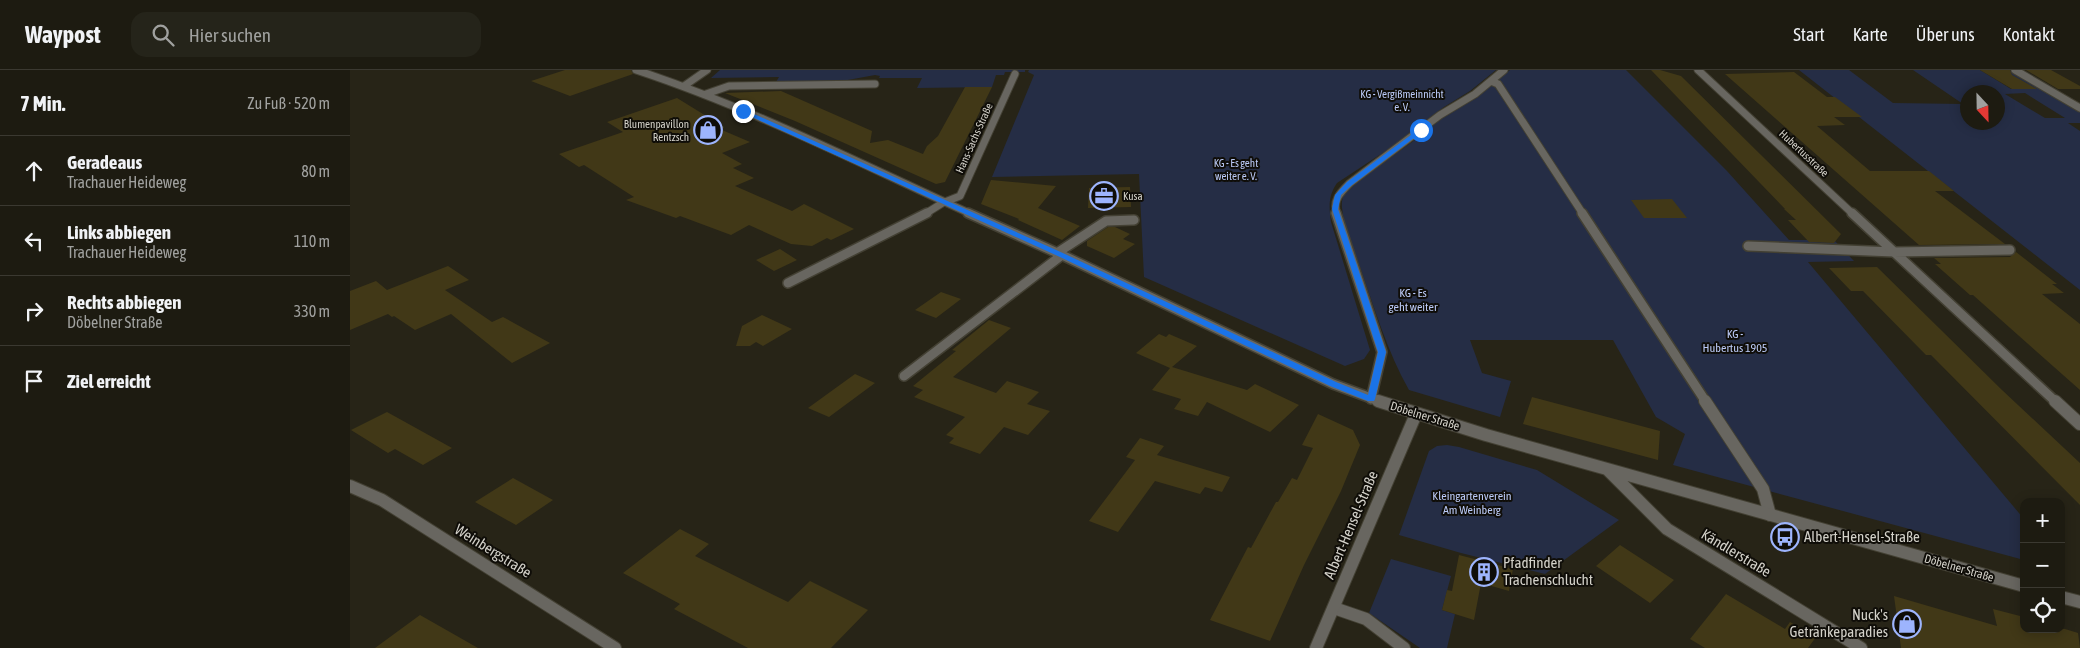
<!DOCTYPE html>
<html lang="de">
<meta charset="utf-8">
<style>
body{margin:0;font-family:"Asap Condensed",sans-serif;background:#25241a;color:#f1f3f6}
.controls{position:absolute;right:15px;bottom:15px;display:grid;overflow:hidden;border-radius:10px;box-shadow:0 2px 12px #0003}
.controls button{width:45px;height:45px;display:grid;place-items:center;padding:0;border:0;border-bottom:1px solid #3b3931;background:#1d1b11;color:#f1f3f6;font:25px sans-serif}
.compass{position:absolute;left:1610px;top:15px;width:45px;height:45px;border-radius:50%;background:#1d1b11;box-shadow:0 2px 12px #0003;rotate:158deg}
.stop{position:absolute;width:15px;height:15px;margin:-11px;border:4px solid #1a73e8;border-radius:50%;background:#fff}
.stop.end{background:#1a73e8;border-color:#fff;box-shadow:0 1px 5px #0008}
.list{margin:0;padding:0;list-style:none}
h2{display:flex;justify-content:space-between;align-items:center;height:65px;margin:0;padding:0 20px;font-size:21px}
h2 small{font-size:16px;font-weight:400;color:#a0a19f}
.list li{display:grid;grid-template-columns:32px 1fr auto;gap:15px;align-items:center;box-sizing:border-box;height:70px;padding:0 20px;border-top:1px solid #3b3931}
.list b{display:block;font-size:19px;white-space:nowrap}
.list p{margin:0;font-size:16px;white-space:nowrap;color:#a0a19f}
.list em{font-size:16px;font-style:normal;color:#a0a19f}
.icon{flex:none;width:28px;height:28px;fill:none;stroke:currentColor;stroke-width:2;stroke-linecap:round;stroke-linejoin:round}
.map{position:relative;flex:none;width:1730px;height:578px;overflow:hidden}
header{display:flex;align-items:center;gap:30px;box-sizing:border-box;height:70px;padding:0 25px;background:#1d1b11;border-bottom:1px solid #3b3931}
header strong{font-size:24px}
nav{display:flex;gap:28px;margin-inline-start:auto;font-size:18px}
.search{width:350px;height:45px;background:#25241a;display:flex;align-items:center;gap:12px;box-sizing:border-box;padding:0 18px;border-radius:15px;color:#a0a19f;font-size:19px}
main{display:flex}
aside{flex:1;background:#1d1b11}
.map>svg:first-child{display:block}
</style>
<header>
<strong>Waypost</strong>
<div class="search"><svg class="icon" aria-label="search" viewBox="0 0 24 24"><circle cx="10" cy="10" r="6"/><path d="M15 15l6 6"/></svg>Hier suchen</div>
<nav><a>Start</a><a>Karte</a><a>Über uns</a><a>Kontakt</a></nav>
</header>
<main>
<aside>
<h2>7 Min.<small>Zu Fuß · 520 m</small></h2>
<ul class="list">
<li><svg class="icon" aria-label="ahead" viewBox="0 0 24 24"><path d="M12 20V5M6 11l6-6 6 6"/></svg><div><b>Geradeaus</b><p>Trachauer Heideweg</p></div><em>80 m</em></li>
<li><svg class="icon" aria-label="left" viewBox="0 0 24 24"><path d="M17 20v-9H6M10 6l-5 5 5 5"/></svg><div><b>Links abbiegen</b><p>Trachauer Heideweg</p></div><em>110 m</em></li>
<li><svg class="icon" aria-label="right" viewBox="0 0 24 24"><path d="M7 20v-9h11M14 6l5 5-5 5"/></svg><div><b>Rechts abbiegen</b><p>Döbelner Straße</p></div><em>330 m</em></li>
<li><svg class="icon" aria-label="arrive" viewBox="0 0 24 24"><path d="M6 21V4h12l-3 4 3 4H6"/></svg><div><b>Ziel erreicht</b></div></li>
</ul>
</aside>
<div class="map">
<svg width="1730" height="578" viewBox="0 0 1730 578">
<rect width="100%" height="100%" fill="#272417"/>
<path fill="#252d45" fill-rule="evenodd" d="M370,0H675V2H655L654,5H646L642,17L567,18L572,8H529L530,6L525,5L487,12H426L429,7L361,8Z
M679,0H1146L1120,21L1094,37L1040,78L987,113C978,126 979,137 981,152L1020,280L1014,289L995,296L794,207L789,104L642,107L684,5L678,2Z
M1160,0H1276L1377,101L1439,170H1484L1504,191L1458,192L1674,449V490L1323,395L1335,364L1306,347L1263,270H1120L1132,303L1161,311L1150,347L1059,320C1037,281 1024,237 1009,194C1003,176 994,157 992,138C991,129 994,124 999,117L1072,65L1094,46L1145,12Z
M1449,0H1499L1543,33L1613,34L1563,0H1630L1661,19H1679L1654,4L1659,0L1730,42V53H1718L1730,61V220ZM1618,22H1648V52H1618ZM1675,23L1715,48H1695L1655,24Z
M1097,375L1109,377L1187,400L1269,450L1195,504L1111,483L1049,465L1079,381L1087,376Z
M1041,489L1101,506L1092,540L1105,544L1097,578H1070L1019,543Z"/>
<path fill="#413817" d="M215,0H281L283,4L220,26L181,11Z
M1301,0H1310L1331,6L1491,164L1484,173L1459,172L1438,150H1446L1434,139H1435Z
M1630,0H1660L1662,5L1687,19H1662Z
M1676,0H1701L1730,16V19H1708Z
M1444,2L1477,27H1485L1512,47H1484L1495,55L1467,56L1520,101H1579L1604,121H1585L1655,174L1569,175L1375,4Z
M615,17H642L595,112L586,114L445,51L375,23L431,21L522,61L520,73L538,70L573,84L577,76L588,66Z
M327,28L374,57L372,60L400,72L372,83L392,94L383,98L404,108L385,116L442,141L454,134L504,159L481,170L477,168L462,176L441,174L399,155L381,165L330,146L326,148L276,130L284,127L234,95L229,97L209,84L273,62L257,52Z
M641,110L706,116L688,138L730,156L712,170L668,150L669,149L631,134Z
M780,117L781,137L738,138L739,118Z
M1322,129L1337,148H1294L1281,130Z
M758,157H765L780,164L773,169L785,174L764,188L737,176V171Z
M430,179L447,190L424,201L406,190Z
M1666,182L1707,214H1702L1714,223L1692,224L1730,254V320L1623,225H1620L1585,194H1591L1584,188L1660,187Z
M98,196L119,210L95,220L142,252L153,247L200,273L162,293L101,244L65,260L44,246L42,247L38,244L0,260V221L26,211L37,220Z
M1527,197L1652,320L1730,393V435L1581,285H1576L1513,221H1501L1479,198Z
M591,222L611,229L586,248L565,240Z
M412,245L442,259L413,276L406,272L400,276H386L392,256Z
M639,250L661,258L603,307L646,323L657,311L689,322L677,334L700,341L678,365L654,357L630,384L599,373L604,368L596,365L615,347L564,327L573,320L563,316L606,281L602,280Z
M809,264L816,267L819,264L847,276L822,297L897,320L905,314L949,335L920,362L857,332L848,346L824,339L831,329L802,320L820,298L786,283Z
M505,304L525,313L479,347L458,338Z
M1182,327L1310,361L1308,390L1173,354Z
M37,342L102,378L73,395L45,379L38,383L1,360Z
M968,344L1003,360L1010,375L991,421L954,495L920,571L860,550L898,477L901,478L926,432H928L942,408L947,410L963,378L952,375Z
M790,368L814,376L807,385L880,407L872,422L855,417L850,424L805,411L768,462L739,451L785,390L776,387Z
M163,408L203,430L166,455L125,432Z
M330,459L359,474L345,486L438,532L460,511L518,540L481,578H398L324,539L330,534L273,503Z
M1270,475L1324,510L1300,533L1246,496Z
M1109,485L1163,499L1159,521L1131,513L1124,550L1092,540L1097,520L1102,521Z
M1376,524L1435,559L1440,552L1466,567L1458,578H1355L1340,569Z
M1544,526L1647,556L1643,539L1674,547V559H1715L1728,563L1730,578H1551Z
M70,545L128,578H25Z"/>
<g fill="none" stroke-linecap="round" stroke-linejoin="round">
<defs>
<path id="lane-far2" d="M1141,11L1148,14L1233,144
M575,144L594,132
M987,144C982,130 991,122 1000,113L1090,45L1125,24L1154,0"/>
<path id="lane-far1" d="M986,143L1032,282L1021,329
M1232,143L1356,332
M1398,176L1544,182
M707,183L756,151L784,150
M438,213L577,143
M554,306L712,185"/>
<path id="lane" d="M1355,331L1413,419L1420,445
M984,538L1016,549L1054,578"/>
<path id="street-far2" d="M286,0C401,38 511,94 621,144
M1348,0L1503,144
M1665,0L1730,38
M334,16L357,0
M356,24L379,16L525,14
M595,132L610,126L665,4"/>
<path id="street-far1" d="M618,143L712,185L983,314L1032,332
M1502,143L1706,332
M1544,182L1660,180"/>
<path id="street" d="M1028,331L1136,365L1674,516
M1705,331L1730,354
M1258,400L1317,459L1511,578
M0,416L32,430L265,578
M1711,527L1730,532
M966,578L1066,344"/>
</defs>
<use href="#lane-far2" stroke="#434033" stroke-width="9"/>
<use href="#lane-far1" stroke="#434033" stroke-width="12"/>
<use href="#lane" stroke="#434033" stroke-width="14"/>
<use href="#street-far2" stroke="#434033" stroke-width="9"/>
<use href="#street-far1" stroke="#434033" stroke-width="12"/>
<use href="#street" stroke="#434033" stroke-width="14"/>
<use href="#lane-far2" stroke="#686660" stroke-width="7"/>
<use href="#lane-far1" stroke="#686660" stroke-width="9"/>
<use href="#lane" stroke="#686660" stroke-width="12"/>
<use href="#street-far2" stroke="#686660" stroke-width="7"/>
<use href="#street-far1" stroke="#686660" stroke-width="9"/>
<use href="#street" stroke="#686660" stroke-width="12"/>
</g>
<path fill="#1a73e8" d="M393,39L715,184L986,312L1018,325L1028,282L982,139L985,125L997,112L1069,59H1073V61L1002,115L991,125L988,139L1036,282L1025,329L1024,331H1018L980,316L710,187L391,42Z"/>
<defs>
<symbol id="shop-ring" viewBox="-11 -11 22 22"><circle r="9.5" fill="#0f0d08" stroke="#9db4fd" stroke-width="1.5"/><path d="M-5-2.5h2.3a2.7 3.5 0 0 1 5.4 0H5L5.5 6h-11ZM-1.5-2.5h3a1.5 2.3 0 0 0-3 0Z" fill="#9db4fd"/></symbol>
<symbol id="office-ring" viewBox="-11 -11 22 22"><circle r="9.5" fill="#0f0d08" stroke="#9db4fd" stroke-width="1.5"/><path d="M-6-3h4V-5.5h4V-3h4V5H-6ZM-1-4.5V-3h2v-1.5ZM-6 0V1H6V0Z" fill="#9db4fd"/></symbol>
<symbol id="bus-ring" viewBox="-11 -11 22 22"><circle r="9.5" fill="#0f0d08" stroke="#9db4fd" stroke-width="1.5"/><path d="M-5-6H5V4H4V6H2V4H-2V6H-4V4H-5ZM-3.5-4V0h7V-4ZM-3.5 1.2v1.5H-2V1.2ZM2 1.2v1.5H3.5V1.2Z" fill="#9db4fd"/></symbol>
<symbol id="building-ring" viewBox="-11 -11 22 22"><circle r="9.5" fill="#0f0d08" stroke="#9db4fd" stroke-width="1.5"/><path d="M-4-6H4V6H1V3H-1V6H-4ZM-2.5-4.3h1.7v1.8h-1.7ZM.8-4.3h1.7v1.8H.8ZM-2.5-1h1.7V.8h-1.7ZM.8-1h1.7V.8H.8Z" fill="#9db4fd"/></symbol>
</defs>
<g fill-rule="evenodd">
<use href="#shop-ring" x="342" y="44" width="32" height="32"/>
<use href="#office-ring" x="738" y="110" width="32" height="32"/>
<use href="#bus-ring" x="1419" y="451" width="32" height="32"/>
<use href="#building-ring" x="1118" y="486" width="32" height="32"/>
<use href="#shop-ring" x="1541" y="538" width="32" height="32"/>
</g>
<g text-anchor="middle" stroke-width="4" stroke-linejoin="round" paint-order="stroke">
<g font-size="11" fill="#bccbf8" stroke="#0f0d08">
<text x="1052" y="28">KG - Vergißmeinnicht<tspan x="1052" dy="13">e. V.</tspan></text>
<text x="886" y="97">KG - Es geht<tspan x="886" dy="13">weiter e. V.</tspan></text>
</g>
<g font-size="11" fill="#d3d1c9" stroke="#0f0d08" text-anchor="end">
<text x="339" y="58">Blumenpavillon<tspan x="339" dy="13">Rentzsch</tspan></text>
<text x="773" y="130" text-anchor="start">Kusa</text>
</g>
<g font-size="11" fill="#d3d1c9" stroke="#0f0d08">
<text transform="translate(624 68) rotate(-66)" y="4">Hans-Sachs-Straße</text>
<text transform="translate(1454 83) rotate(43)" y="4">Hubertusstraße</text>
</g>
<g font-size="12" fill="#bccbf8" stroke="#0f0d08">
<text x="1063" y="227">KG - Es<tspan x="1063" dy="14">geht weiter</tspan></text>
<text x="1385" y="268">KG -<tspan x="1385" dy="14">Hubertus 1905</tspan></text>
<text x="1122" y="430">Kleingartenverein<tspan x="1122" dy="14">Am Weinberg</tspan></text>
</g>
<g font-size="12" fill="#d3d1c9" stroke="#0f0d08">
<text transform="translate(1075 346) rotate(17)" y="4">Döbelner Straße</text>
<text transform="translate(1609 498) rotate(16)" y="4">Döbelner Straße</text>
</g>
<g font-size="15" fill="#d3d1c9" stroke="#0f0d08">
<text transform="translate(1001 455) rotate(-67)" y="5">Albert-Hensel-Straße</text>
<text transform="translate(143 481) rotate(32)" y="5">Weinbergstraße</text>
<text transform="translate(1386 483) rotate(31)" y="5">Kändlerstraße</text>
</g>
<g font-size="15" fill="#d3d1c9" stroke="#0f0d08" text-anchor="start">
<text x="1454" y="472">Albert-Hensel-Straße</text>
<text x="1153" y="498">Pfadfinder<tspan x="1153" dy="17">Trachenschlucht</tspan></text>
<text x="1538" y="550" text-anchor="end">Nuck's<tspan x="1538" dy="17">Getränkeparadies</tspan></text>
</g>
</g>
</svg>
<div class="controls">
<button>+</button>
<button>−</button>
<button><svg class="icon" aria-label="locate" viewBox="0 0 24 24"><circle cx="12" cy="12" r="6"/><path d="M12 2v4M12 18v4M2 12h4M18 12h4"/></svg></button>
</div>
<svg class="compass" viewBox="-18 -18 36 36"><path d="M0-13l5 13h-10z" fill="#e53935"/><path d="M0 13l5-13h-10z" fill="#a0a19f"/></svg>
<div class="stop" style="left:1071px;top:60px"></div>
<div class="stop end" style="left:393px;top:41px"></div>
</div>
</main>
